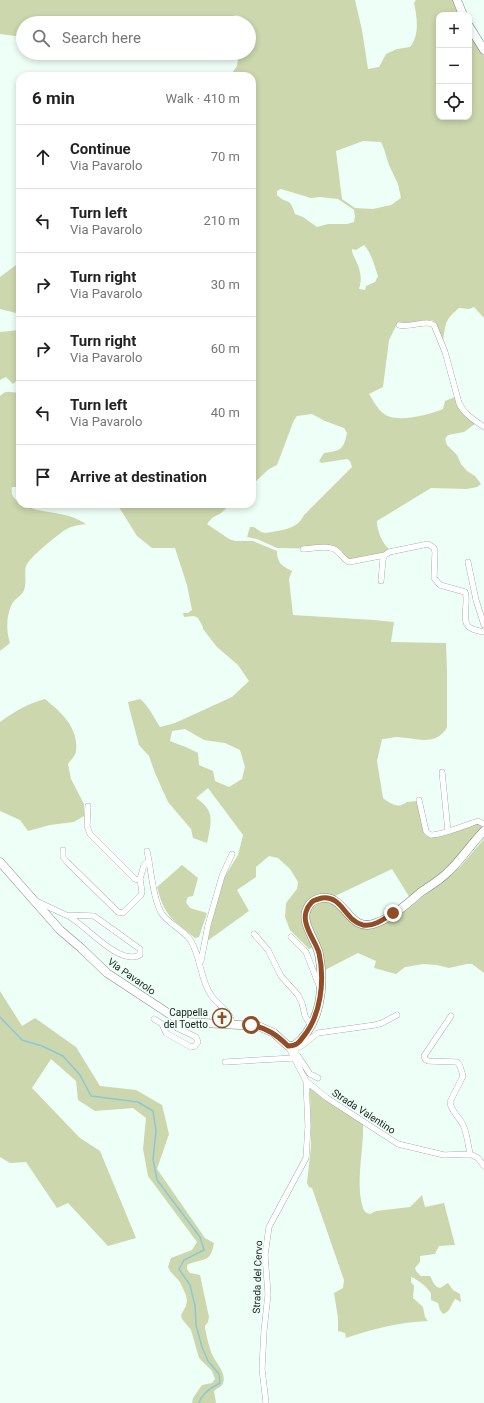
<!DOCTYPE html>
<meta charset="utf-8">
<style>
body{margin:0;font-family:Roboto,sans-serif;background:#f2f2f2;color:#222}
.controls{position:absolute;right:12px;top:12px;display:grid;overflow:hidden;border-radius:8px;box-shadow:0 2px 6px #0003}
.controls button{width:36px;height:36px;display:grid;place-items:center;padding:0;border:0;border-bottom:1px solid #e0e0e0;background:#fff;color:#222;font:20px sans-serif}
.stop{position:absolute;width:12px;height:12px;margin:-9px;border:3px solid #934d26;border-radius:50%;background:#fff}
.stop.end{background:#934d26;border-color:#fff;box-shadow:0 1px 4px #0008}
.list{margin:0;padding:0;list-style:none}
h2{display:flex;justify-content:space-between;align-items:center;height:52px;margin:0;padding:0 16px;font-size:17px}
h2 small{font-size:13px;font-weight:400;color:#767676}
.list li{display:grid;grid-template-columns:26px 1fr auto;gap:12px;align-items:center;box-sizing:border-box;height:64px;padding:0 16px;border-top:1px solid #e0e0e0}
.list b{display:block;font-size:15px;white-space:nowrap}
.list p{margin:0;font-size:13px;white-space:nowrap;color:#767676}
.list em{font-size:13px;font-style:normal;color:#767676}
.icon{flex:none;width:22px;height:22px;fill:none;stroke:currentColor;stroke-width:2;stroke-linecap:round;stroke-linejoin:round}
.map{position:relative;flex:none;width:484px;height:1403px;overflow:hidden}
.search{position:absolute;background:#fff;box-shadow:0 2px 6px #0003;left:16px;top:16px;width:240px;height:44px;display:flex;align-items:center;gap:10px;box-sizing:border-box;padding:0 14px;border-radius:22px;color:#767676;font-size:15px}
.panel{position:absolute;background:#fff;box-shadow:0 2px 6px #0003;left:16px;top:72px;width:240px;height:436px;border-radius:12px}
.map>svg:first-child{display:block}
</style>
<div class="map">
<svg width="484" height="1403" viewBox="0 0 484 1403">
<rect width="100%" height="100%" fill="#eefff7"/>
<path fill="#ccd7ad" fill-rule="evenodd" d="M0,0H355L362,30L368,69L379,67L386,54L397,49L410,47C420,35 417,17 414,3L416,0H453L459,15H439V117H469V33L484,56V318L474,307L469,309L459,308C444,321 446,323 443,341L436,323L432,320H423L416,323L397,324L389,340L383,387L369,394C373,400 378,410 384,414C398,424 430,414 443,409L445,401L455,397L475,424L464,432L448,435L445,439L447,445L457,455L461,464L467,471L475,476L481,484L477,487L467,489L431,488L377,521C377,530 382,545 391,550L385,553L350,561L338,549L277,548L257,539L247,537L250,527H254L261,532L266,533C281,530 297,530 304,515L352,467L350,461L347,459L321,463L319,461L324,453C341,451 344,449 347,433L344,428L325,421L312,414L297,416L294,420L277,465L269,469L252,485V76H230L237,66L238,59L250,53C252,41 256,25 243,18C241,16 237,15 234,16C228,17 222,21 216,23H23V37L0,34ZM363,141L381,142L384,149L389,165L398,184L401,198L391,205L373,209L355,208L342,199L336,151ZM281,189L311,198L320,197L338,199L354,210L355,216L354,222L347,224H328L317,227L303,217L295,214C289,195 288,206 277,195V191ZM364,245C372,254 374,265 378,276L375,282L366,286L365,290L359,289C362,279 361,271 356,261C354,256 352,254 352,249L356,250Z
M20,262V314L0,309V277Z
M20,330V378L13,384L6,377L0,380V332Z
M20,387V487H12C11,493 12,496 16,500L20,501V504C27,504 31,509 38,510C55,514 70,513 86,524C79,525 71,526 65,530C56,536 30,557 26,566C24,572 27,582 24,590C22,596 15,598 12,604C6,616 6,631 10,643L0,651V396C8,388 10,394 19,392Z
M117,504H231L221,513L212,518L207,524L229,539L235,541H253L277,551C277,563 282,566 292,571L289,579L293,615L374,620L394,622L391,642L446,643L447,672V727C437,747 415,738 398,737C393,737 388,739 382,739L377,761L383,798C391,804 398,809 407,802L417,801L428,835L478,822L484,825V829L447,871L410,898L392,869L335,896C320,891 317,893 306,904L314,947L309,949L290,930L285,917L286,903L297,889L298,882L290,869L278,858L269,856L256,867V877L237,890L249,911L206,942L222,881L238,855L243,835L208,788L196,798C216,811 211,823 207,843L193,838L191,829L168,802L155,773L149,756L139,745L130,711L128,702L140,699C149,706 154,718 160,727L175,723L232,697L249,681L238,665L217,647L203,629V627L198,618L194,616L184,617L183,613H188L192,610L187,585L175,548H152L137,536ZM185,729L204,740L225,743L240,750L245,767L242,779L229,787L215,781L213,771L199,765L198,753L188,748L170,741L172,731Z
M45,699C61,712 79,728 76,751C76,755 71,760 68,764L71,779L84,804V816L74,822L50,825L28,831L20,820L0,811V722C14,712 28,703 45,699Z
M484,839V973L472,964H467L449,968L437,965L424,964L405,967L396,974L374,968L376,961L358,953L323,971L307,923L312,903L332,901L368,929L377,927L386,922L410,907L460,867Z
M182,865L198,878L193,896L188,897L186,902L190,908L207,913L199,937L195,938C172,920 164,915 157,887Z
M0,991L22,1026L35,1018L76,1047L100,1086L136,1090L162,1105L169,1134L157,1169L205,1238L214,1243C210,1265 203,1257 187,1265V1269L190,1273L200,1275L209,1317L208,1322L205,1326C205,1331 210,1350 212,1354C215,1362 227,1373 223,1383C222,1387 217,1388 214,1391L216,1403H192L193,1398L202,1385L212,1383L215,1379L212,1371L199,1358L191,1330L182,1319L181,1315L186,1306L187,1301L186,1295L180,1282L170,1271L168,1267L171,1258L192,1250L197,1242L148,1176L143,1149L146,1118L133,1108L95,1111L78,1100L76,1081L51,1059L32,1088L80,1138L100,1151L136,1238L108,1246L68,1203L57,1208L26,1162L10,1163L0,1157Z
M310,1088L363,1124C364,1149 355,1185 363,1208C364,1212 367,1213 370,1214L376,1211L410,1207L422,1195L425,1207L444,1203L455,1245L439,1246L435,1254L420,1256V1262L415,1268L416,1271L421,1276H430L434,1284L437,1287L440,1288L448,1283L453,1290L460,1294L461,1302L455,1299C451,1305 450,1312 443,1314L440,1310L438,1303L431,1300C431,1298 431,1296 431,1294C430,1289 416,1278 411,1277V1282L414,1286L413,1298L423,1307L425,1317L428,1321C400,1322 372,1329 346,1338L345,1333L338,1331V1318L334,1293L343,1288L344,1280L312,1188L309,1187L307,1183L311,1147Z"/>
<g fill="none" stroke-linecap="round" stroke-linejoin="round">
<path stroke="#89c8d8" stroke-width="1.5" d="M0,1017L22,1040L42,1046L63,1056L80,1075L91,1096L138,1102L153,1111L156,1131L153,1159L157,1180L200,1237L204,1250L184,1260L179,1269L190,1285L195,1306L196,1325L202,1347L208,1361L219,1374L220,1383C211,1388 202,1393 199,1403"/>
<defs>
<path id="street" d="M399,325C412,328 426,319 434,325L445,352L459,403C464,414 474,420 484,427
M303,549C312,549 329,544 337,551C342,555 343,559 349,562L385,555L389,552L428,544L434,548L435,552L434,578L440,585L465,592C469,601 461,621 469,627C473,630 479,631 484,632
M468,562L476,600L484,625
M381,581L383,559L385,555
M442,772L448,831
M419,800L426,831C427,833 429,834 431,835C439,836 469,824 478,821L484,824
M88,806L87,826L90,834L135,879L138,880L140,879L144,865L149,861
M63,850V857L67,862L118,912L123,913L141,895L142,892L140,879
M147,851C151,868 153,900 162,914C169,924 185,931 191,941C201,958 200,979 211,995C218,1006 231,1011 232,1024
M36,901L66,915L94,916L140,949V955C118,967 84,922 66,915
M254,934L268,950L281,976L298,995L302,1003L305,1016L311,1026
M291,937L306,952L320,988
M201,961L208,925L222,876L232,854
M451,1016L424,1056L425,1059L428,1061L457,1062L460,1066L463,1076L450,1102C451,1112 459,1116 463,1125C467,1133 468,1144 470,1154
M154,1019L162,1024L166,1033L191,1047L195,1046L198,1042L196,1037L177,1028L180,1019
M294,1046L300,1047L318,1033L375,1025L382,1023L397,1015
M296,1047V1053L310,1074L318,1078
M225,1062L294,1058
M306,1081L327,1098L398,1144L444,1155L470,1154L478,1158L484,1166
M266,1403L262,1369L264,1331L268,1294L265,1255L269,1227L306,1158L308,1126L306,1081L288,1046"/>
<path id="secondary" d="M457,0L463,15
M469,26L484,50
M0,862L60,930L81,948L107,973L174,1017L187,1022L258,1026L274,1033L288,1046H294C321,1025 325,986 319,954C315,937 297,920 310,904C313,900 317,899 321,898C346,894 348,934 376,923C393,917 408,903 421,892C430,886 440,880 448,872C461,860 471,844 484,831"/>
</defs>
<use href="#street" stroke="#7b8e86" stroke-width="6"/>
<use href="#secondary" stroke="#7b8e86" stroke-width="9"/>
<use href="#street" stroke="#fff" stroke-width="5.5"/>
<use href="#secondary" stroke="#fff" stroke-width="8"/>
</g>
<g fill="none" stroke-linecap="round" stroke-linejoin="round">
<path stroke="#934d26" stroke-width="5" d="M251,1025C267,1028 277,1035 288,1046C296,1046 299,1043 303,1037C321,1016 325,980 319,953C316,943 308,933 306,923C304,916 306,908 311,903C313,900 318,899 322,898C342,895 345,921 363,925C374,927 384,919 393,913"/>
</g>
<defs>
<symbol id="church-ring" viewBox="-11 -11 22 22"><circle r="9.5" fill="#eefff7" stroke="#934d26" stroke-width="1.5"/><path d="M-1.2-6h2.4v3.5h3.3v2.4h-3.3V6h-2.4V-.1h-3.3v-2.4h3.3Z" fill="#934d26"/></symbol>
</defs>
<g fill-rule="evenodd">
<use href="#church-ring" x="211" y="1007" width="22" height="22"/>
</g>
<g text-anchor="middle" stroke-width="3.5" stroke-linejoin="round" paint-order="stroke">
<g font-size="10" fill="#171f1b" stroke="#eefff7">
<text transform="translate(132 976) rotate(35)" y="4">Via Pavarolo</text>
<text transform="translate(364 1111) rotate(33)" y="4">Strada Valentino</text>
<text transform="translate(257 1277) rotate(-88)" y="4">Strada del Cervo</text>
</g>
<g font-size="10" fill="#171f1b" stroke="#eefff7" text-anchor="end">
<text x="208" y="1016">Cappella<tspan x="208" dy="12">del Toetto</tspan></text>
</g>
</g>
</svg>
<div class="controls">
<button>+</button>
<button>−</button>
<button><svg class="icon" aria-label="locate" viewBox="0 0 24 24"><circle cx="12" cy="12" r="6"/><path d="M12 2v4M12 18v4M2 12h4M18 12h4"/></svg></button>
</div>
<div class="stop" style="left:251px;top:1025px"></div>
<div class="stop end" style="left:393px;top:913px"></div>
<div class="search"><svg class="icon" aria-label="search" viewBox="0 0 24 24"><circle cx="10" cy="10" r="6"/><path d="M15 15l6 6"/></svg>Search here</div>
<section class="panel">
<h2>6 min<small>Walk · 410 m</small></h2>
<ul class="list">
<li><svg class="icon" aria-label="ahead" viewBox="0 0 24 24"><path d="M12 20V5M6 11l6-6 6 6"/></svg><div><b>Continue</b><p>Via Pavarolo</p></div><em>70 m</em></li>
<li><svg class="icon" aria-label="left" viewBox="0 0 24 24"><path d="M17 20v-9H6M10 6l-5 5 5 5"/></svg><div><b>Turn left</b><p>Via Pavarolo</p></div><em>210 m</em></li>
<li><svg class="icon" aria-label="right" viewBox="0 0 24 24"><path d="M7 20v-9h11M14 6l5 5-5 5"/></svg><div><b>Turn right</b><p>Via Pavarolo</p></div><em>30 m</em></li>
<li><svg class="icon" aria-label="right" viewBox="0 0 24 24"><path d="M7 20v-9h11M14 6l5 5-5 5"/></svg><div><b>Turn right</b><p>Via Pavarolo</p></div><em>60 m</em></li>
<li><svg class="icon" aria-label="left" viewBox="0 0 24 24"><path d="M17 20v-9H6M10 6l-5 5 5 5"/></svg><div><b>Turn left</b><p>Via Pavarolo</p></div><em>40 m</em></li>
<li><svg class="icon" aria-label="arrive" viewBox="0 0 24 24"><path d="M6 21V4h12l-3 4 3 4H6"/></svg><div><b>Arrive at destination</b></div></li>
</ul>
</section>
</div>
